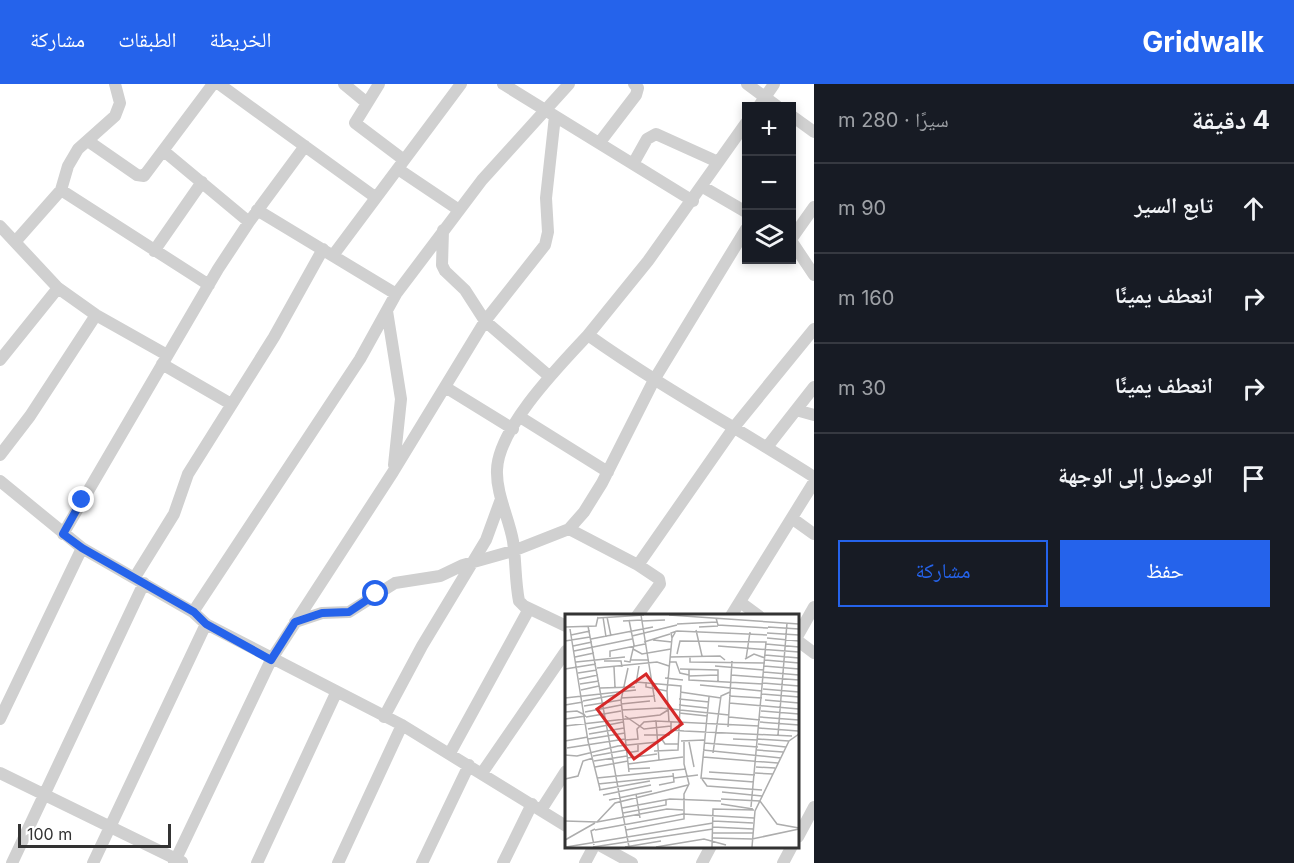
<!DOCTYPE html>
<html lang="ar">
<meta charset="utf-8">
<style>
body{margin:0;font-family:Inter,"Noto Naskh Arabic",sans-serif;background:#242831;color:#f1f3f6;direction:rtl}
.controls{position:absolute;right:18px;top:18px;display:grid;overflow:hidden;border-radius:0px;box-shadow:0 3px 9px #0003}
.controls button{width:54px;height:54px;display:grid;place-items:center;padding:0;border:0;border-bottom:2px solid #363941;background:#171b24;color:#f1f3f6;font:30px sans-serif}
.scale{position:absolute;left:18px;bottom:15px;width:153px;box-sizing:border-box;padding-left:6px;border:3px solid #333;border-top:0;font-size:16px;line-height:21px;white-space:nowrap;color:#333;-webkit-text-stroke:4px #fff;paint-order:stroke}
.stop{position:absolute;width:18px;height:18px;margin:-14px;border:4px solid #2563eb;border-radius:50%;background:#fff}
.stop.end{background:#2563eb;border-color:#fff;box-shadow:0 2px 6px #0008}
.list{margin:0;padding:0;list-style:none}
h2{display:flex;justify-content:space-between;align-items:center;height:78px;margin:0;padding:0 24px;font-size:26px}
h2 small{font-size:20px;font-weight:400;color:#9ea1a6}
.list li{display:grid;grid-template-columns:39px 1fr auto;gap:18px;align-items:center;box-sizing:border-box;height:90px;padding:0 24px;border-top:2px solid #363941}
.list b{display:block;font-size:22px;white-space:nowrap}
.list em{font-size:20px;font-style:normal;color:#9ea1a6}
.actions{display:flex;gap:12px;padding:18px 24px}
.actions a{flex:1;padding:14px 0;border:2px solid #2563eb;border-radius:0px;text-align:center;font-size:21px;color:#2563eb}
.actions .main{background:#2563eb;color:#fff}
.icon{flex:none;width:33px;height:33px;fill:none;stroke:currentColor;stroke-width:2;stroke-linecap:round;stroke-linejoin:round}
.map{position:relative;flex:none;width:814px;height:779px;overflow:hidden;direction:ltr}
header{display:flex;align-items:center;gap:36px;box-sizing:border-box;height:84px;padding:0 30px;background:#2563eb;color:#fff}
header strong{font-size:28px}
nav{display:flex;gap:33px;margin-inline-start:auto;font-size:21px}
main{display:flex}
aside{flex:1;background:#171b24}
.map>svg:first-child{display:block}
</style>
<header>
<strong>Gridwalk</strong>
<nav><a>الخريطة</a><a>الطبقات</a><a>مشاركة</a></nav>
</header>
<main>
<aside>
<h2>4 دقيقة<small>سيرًا · 280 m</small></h2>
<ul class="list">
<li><svg class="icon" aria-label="ahead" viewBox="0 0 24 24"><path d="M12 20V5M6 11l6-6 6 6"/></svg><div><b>تابع السير</b></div><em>90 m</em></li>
<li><svg class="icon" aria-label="right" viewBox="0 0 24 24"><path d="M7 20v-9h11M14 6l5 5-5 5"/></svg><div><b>انعطف يمينًا</b></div><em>160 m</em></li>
<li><svg class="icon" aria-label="right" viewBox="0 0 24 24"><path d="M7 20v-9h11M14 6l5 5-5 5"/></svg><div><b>انعطف يمينًا</b></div><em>30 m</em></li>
<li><svg class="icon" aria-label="arrive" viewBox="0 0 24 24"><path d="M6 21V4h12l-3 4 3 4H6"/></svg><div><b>الوصول إلى الوجهة</b></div></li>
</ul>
<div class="actions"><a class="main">حفظ</a><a>مشاركة</a></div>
</aside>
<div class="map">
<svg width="814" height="779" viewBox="0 0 814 779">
<rect width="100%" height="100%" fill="#fff"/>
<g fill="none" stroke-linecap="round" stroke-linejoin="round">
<path stroke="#d0d0d0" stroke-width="12" d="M219,0L375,113
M344,0L367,19
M379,0L355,39L404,76
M503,0L693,117
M747,0L777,22
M759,22L774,0
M792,32L814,48
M746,39L648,177L588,251C661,303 739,345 814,393
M88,57L137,91L144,92L213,0
M600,58L636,11L638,4L634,0
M165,68L249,138
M633,80L647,55L656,50L718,78
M398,85L459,126
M703,103L746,128
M61,106L209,201
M257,126L396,210
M0,142L58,204L96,231L167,271
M443,146L442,181L445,187L465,206L485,237L549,292
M792,154L814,123
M15,158L61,106L68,82L78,65L115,32L120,19L115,0
M792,158L814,191
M154,167L202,98
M334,170L461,0
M387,227L401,315L394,381
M0,276L58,204
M162,280L231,320
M445,303L513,345
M796,326L814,331
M520,333L608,388
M767,363L814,303
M0,371L30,332L96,231
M0,397L82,464L193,528L206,540L402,641L566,742
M793,435L814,450
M569,445L638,481L659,495L660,500L637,532
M63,450L218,185L249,138L305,62
M638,481L735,342L814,245
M135,493L174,430L188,390L274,253L323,165
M740,518L759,532
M193,528L360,275L396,210L482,96L569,0
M731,532L814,398
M295,538L322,529L349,528L395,499L440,492L463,481L513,467L569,445L584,428L602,399L654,296L746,145
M566,542L524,522L519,517C515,497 516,477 513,457C509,434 496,410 497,386C498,344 560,281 588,251
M798,551L814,523
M798,557L814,569
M384,633L422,562L486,456L501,415
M0,635L82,464
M450,669L529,525
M0,689L182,778
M482,689L566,567
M541,726L566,687
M798,753L814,723
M601,762L632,779
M12,779L144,499
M93,779L206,540
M174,779L271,576L393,388L485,237L545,161L548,148L546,114L555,32
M257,779L336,609
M338,779L402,641
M422,779L469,681
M503,779L532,720
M585,779L594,762
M702,779L711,762
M783,779L792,762"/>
</g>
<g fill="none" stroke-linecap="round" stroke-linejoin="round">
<path stroke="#2563eb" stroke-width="8" d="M82,416L63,450L82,464L194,528L206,540L271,576L295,538L322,529L349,528L376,510"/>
</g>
<g transform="translate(565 530)">
<rect width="234" height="234" fill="#fff"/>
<path fill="none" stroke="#adadad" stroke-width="1.5" d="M76,1L90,88M104,1L234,10M38,3L41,23M42,3L46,22M33,4L79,1M151,4L153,11L203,14M58,7L77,6M77,7L100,6M112,10L152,8M23,12L64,233M0,13L31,12L33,3M134,13L153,12M203,13L234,15M5,15L23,127L35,175M131,16L137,42M202,19L234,21M6,21L25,17M67,22L112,11M107,24L106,19L112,17L202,21M202,24L234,27M26,25L88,13M88,26L107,28M0,27L25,23M79,28L105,20M201,30L234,33M8,32L27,28M153,32L234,38M68,35L77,40L106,35M9,37L67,25M112,40L115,27L201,28L186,193M200,41L234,44M10,43L29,39M45,43V37L80,30M105,43L155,42L160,46M125,43V48L200,49M180,45L189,40L200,44M181,45L185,18M65,46H84M200,46L234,49M39,47H56L57,53M59,47L65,48L69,31L64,6M11,48L60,43M104,48H111L115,59L124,61M150,52L199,56M199,52L234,55M49,53L50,73M32,54L92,48L104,52M63,54L56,86L64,158M0,55L31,50M115,55L153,56V67M124,55V66L198,70M199,58L234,61M13,59L32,56M166,61L234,66M124,62L153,61M100,64L118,66M14,65L33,61M71,68L116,72L113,136L89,137M81,68V73L102,77M198,69L234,72M15,70L34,67M71,70L74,52M135,71L197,77M35,74L70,73M198,75L234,78M16,76L34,72M115,78L156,84M197,80L234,83M164,82L197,84M144,83L136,164L189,168M0,84L71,76M56,84L90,82M114,85L144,88M200,86L234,89M18,87L50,81M164,89L234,95M56,90L85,87M0,91L18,88M114,91L142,94M19,92L56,86M57,96L96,94L164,101M196,97L234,100M0,98L12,97L20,101M20,98L56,91M114,99L142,102M60,102L79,115L106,112M21,103L56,97M164,103L195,106M195,103L234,106M0,105L21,102M104,108L102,77L107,24L111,17M106,108V116L119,117L227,122M195,108L234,111M0,112L95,101L103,96M163,113L167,47M194,114L233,117M23,115L58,108M24,120L59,114M79,121H104L106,116M213,121L222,9M96,124L100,130H114M23,125L60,119M168,125L193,126M193,125L224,127M60,126L73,125L72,115L79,108L91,107M0,127L23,123M116,127L139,126M124,128L129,153M139,129L193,133M193,130L221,133M2,134L60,125M138,136L216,144M192,136L218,138M61,139L73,137V131M148,139L156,82L165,78M0,141L12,142L53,132L93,128M28,142L61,136M138,143L213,149M62,144L92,140M94,146L91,107L194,112M29,147L62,142M63,150L118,143M30,153L63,147M191,153L210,154M63,155L85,154M144,158L190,161M190,159L208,160M32,164L121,155M109,164L133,161M0,165L13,162L18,147L28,144M137,165L142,172L197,176M33,170L109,162M94,171L109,168L108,159M34,176L85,167M157,178L197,182M71,180L75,204M38,181L86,171M156,185L195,187L212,210L234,214M44,186L87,177M156,190L188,195M57,194L105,185L156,187M58,199L101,191V186M0,207L32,208L50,189L123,171M148,207L188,209M32,208L102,195L118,196M148,213L188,215M30,216L118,200L189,204M61,216L119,205V180L124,170L119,150V128M148,219H188M148,224L187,225L234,215M0,226L30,209M29,231L26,217L30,215M1,233L148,209M28,233L148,215M60,233L96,227M91,233L139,225L161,231M147,233L148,195L189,196M187,233L190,197L224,127L234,120"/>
<path fill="#d62828" fill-opacity="0.15" stroke="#d62828" stroke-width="3" d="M81,60L117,110L69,145L32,95Z"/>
<rect width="234" height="234" fill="none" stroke="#333" stroke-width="3"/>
</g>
</svg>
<div class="controls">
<button>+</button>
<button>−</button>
<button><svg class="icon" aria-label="layers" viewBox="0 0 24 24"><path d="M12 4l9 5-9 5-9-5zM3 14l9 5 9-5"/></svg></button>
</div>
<div class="scale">100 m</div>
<div class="stop" style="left:376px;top:510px"></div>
<div class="stop end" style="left:82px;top:416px"></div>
</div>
</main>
